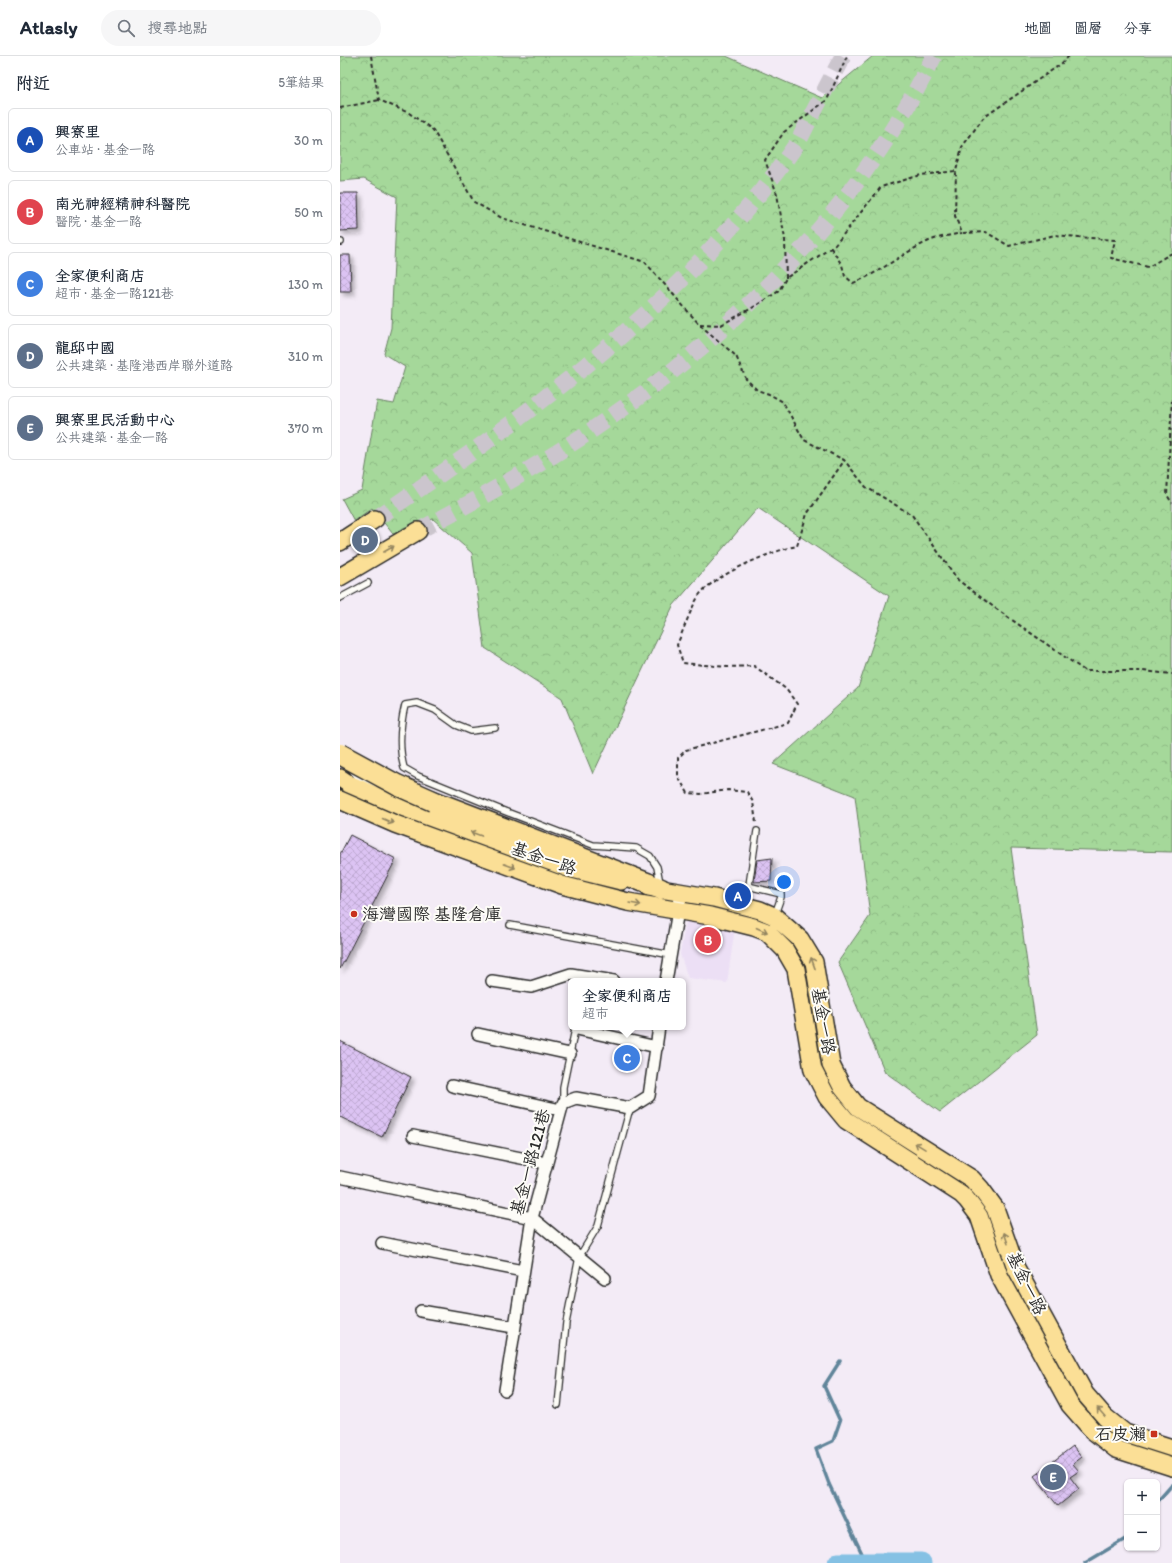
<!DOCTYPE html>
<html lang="zh-TW">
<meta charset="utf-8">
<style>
body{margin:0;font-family:Itim,"LXGW WenKai TC",sans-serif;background:#f6f6f7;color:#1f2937}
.controls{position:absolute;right:12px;bottom:12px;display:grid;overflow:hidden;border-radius:6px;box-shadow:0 1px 3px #0004}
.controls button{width:36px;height:36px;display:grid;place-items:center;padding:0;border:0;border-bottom:1px solid #e0e1e3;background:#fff;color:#1f2937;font:20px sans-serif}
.you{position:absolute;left:444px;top:826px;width:14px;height:14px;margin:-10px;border:3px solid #fff;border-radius:50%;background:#1a73e8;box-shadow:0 0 0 6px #1a73e833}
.badge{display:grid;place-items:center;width:26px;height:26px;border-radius:50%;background:#c8321e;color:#fff;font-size:13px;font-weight:700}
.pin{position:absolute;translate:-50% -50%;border:2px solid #fff;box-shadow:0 1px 4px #0006}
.popup{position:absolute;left:228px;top:922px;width:118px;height:52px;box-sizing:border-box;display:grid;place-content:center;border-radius:6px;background:#fff;filter:drop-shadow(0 1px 3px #0005);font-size:13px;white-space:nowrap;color:#747a83}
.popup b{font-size:15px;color:#1f2937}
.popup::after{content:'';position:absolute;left:50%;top:100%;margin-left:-8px;border:8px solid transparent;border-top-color:#fff}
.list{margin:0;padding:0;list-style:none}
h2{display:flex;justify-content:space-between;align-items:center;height:52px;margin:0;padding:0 16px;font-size:17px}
h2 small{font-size:13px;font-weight:400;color:#747a83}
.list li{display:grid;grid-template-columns:26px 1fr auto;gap:12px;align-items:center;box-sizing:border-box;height:64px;margin:0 8px 8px;padding:0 8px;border:1px solid #e0e1e3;border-radius:6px}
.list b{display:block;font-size:15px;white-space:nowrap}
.list p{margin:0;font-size:13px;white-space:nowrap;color:#747a83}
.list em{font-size:13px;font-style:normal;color:#747a83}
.icon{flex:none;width:22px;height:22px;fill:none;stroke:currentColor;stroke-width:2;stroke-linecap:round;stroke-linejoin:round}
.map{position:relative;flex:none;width:832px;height:1507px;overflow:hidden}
header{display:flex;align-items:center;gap:24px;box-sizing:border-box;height:56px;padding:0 20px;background:#fff;border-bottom:1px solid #e0e1e3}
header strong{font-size:19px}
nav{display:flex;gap:22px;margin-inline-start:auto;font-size:14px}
.search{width:280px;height:36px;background:#f6f6f7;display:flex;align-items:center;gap:10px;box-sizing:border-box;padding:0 14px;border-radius:22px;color:#747a83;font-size:15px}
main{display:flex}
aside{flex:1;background:#fff}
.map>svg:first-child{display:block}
</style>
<header>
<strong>Atlasly</strong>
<div class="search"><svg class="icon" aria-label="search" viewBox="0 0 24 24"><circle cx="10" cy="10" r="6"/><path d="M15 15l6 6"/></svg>搜尋地點</div>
<nav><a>地圖</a><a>圖層</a><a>分享</a></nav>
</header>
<main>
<aside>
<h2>附近<small>5筆結果</small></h2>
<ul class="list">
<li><span class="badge" style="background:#1a4fb4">A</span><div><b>興寮里</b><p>公車站 · 基金一路</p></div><em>30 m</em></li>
<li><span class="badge" style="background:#e0444e">B</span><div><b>南光神經精神科醫院</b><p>醫院 · 基金一路</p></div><em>50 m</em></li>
<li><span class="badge" style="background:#3f7fe0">C</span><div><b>全家便利商店</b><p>超市 · 基金一路121巷</p></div><em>130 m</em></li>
<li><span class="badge" style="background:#5c6f8a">D</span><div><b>龍邸中國</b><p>公共建築 · 基隆港西岸聯外道路</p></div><em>310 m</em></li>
<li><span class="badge" style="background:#5c6f8a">E</span><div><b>興寮里民活動中心</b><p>公共建築 · 基金一路</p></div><em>370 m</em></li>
</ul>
</aside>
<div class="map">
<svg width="832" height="1507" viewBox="0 0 832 1507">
<defs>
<pattern id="forest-crowns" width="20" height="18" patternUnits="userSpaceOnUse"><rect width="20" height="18" fill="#a5d89a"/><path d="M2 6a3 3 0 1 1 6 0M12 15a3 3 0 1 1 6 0" fill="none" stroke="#8eba85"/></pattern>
<pattern id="building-cross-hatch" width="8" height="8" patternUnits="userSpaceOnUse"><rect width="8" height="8" fill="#dcc3f3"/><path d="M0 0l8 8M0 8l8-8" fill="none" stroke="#bda8d0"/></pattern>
<filter id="shadow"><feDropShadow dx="3.5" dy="3.5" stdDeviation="2" flood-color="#0004"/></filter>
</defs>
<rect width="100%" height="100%" fill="#f3ebf6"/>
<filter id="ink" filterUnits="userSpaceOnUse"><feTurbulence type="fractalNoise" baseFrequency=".025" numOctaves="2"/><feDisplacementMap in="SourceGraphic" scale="8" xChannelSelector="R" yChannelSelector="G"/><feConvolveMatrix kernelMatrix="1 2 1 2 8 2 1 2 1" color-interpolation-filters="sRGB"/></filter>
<g filter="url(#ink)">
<path fill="#ecdff5" d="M347,861L395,871L387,927L348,922L340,898Z"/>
<path fill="url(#forest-crowns)" stroke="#688262" d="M0,0H386L482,42L533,0H832V796L671,792L697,979L600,1056L545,1016L498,906L530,860L515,740L433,708L518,632L549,540L418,452L333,550L253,718L222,642L145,592L132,497L93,463L53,478L32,452L14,465L2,443L22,434L37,345L54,348L65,311L44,298L51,272L57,141L24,123L0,125Z"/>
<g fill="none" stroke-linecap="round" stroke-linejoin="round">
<path stroke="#61859a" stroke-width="3.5" d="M500,1305L484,1330L500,1365L493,1385L476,1393L489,1428L526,1506
M817,1446L832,1429
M745,1507L787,1482"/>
<path stroke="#85c1e4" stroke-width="21" d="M498,1507H581"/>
</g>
<path fill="url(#building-cross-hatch)" stroke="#2b2b2b" filter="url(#shadow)" d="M0,137H18L19,174L0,175Z
M0,199H10L11,236H0Z
M10,779L56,803L0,913V798Z
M432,802L431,825L414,826L417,804Z
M0,985L71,1021L42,1081L0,1061Z
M733,1390L742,1401L733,1408L739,1415L730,1421L739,1433L718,1450L694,1420Z"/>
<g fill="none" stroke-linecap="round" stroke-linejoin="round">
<path stroke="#cbc5cd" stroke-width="17" stroke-dasharray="17 8" stroke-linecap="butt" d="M35,463C193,356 345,247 456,89C462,80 466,69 472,59C482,40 492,20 503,0
M78,475C136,444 194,413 249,376C394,278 515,158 594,0"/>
<defs>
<path id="lane" d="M0,186H1
M0,542L28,527
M155,672L131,675L116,669L95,654L77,647L65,649C60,670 58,690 64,712L78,720L164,755L253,789L296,792L310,800L317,811L320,827
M417,775L409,829L412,831L441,838V841L435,858
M170,869L331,899
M223,1047V1031L234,978L237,973
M218,1349L226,1267L239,1201L258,1170L290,1052"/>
<path id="street" d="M11,709L35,737
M152,925L191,931L231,918L274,925
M326,925L341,837
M237,973L317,991
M138,978L230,998
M112,1030L221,1054
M73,1080L206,1107
M0,1121L192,1162L265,1222
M42,1187L183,1215
M81,1255L174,1271
M165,1334L192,1162L223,1047L236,1042L290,1052L309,1040L319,971"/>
<path id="primary" d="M0,486L35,463
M0,521L78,475
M0,722L9,728L62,751L228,812L281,825
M0,744L55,768L222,829L288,846L370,860L414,871L427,876L445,894L456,913L473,1014L487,1041L506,1064L621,1138L627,1144L639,1160L659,1219L730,1349L752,1374L776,1393L832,1411
M309,831L374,842L420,854L434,860L460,883L474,906L491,1009L502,1031L518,1051L632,1123L641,1133L655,1152L676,1212L745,1338L765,1361L785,1377L832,1392"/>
<path id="highway" d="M93,745L307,827L321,833"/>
</defs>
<use href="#lane" stroke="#2b2b2b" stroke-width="8"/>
<use href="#street" stroke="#2b2b2b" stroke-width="14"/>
<use href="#primary" stroke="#2b2b2b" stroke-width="20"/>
<use href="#highway" stroke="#2b2b2b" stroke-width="23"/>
<path stroke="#2b2b2b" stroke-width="2" stroke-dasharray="4 3" stroke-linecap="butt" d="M31,0L39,44L69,57L93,74L134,146L162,162L305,206L359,268L396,300L406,323L417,334L429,338L443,346L464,384L504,404L526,431L572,459L618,524L655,552L745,615H802L832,618
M729,0L721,8L643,62L622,91L616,115L615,160L622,177L646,176L669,190L715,179L775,184L771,202L808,211L832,197
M0,52L39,44
M491,192L502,209L505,220L513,227C540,217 562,197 589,185C599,181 611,179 622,177
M446,222L445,183L437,138L425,104L444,76L487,44L507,0
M360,268L381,269L412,252L439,235L446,222L495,189L541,131L581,119L616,115
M832,343L827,439L832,447
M416,766L413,746L407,736L388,734L361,738L348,737L338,721V702L346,694L448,667L457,648L446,633L414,610L387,611L343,607L337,589C343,575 352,549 360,538C375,519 433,494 457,490L467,458L504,405"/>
<use href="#lane" stroke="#fdfcf7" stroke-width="5.5"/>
<use href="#street" stroke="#fdfcf7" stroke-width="11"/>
<use href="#primary" stroke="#fbdf96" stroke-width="17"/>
<use href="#highway" stroke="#fbdf96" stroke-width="20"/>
<defs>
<path id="highway-bridge" d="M0,698L57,729L93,745"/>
</defs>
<use href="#highway-bridge" stroke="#2b2b2b" stroke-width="23" stroke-linecap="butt"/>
<use href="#highway-bridge" stroke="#fbdf96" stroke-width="20"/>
</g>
<defs><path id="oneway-shaft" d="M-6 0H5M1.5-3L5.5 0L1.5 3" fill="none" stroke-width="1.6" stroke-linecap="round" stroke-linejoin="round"/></defs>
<g stroke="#938560">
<use href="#oneway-shaft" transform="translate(49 493) rotate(-30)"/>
<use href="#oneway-shaft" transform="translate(48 765) rotate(24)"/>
<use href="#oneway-shaft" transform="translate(136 778) rotate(-160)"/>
<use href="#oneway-shaft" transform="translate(170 810) rotate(20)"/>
<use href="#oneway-shaft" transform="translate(295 848) rotate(9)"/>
<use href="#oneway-shaft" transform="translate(422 874) rotate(23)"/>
<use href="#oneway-shaft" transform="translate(473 907) rotate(-110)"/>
<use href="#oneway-shaft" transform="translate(580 1090) rotate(-148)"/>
<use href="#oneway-shaft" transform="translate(666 1182) rotate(-109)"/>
<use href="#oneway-shaft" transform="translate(761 1356) rotate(-132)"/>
</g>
</g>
<g fill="#c8321e" stroke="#fdfcf7" stroke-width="1.5">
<circle cx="14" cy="858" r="4"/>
<rect x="810" y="1374" width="8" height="8" rx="2"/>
</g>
<g text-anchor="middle" stroke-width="4" stroke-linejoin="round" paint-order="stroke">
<g font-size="17" fill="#2b2b2b" stroke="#fdfcf7">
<text transform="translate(204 802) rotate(19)" y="6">基金一路</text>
<text transform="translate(484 965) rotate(80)" y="6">基金一路</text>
<text transform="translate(190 1106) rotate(-75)" y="6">基金一路121巷</text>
<text transform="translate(687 1227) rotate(64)" y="6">基金一路</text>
</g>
<g font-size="17" fill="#2b2b2b" stroke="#fdfcf7" text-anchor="start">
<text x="22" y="864">海灣國際 基隆倉庫</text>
<text x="806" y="1384" text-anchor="end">石皮瀨</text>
</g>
</g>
</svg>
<div class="controls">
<button>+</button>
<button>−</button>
</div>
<div class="you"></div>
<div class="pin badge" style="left:398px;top:840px;background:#1a4fb4">A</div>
<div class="pin badge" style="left:368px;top:884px;background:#e0444e">B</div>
<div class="pin badge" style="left:287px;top:1002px;background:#3f7fe0">C</div>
<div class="popup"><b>全家便利商店</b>超市</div>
<div class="pin badge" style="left:25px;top:484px;background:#5c6f8a">D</div>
<div class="pin badge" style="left:713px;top:1421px;background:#5c6f8a">E</div>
</div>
</main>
